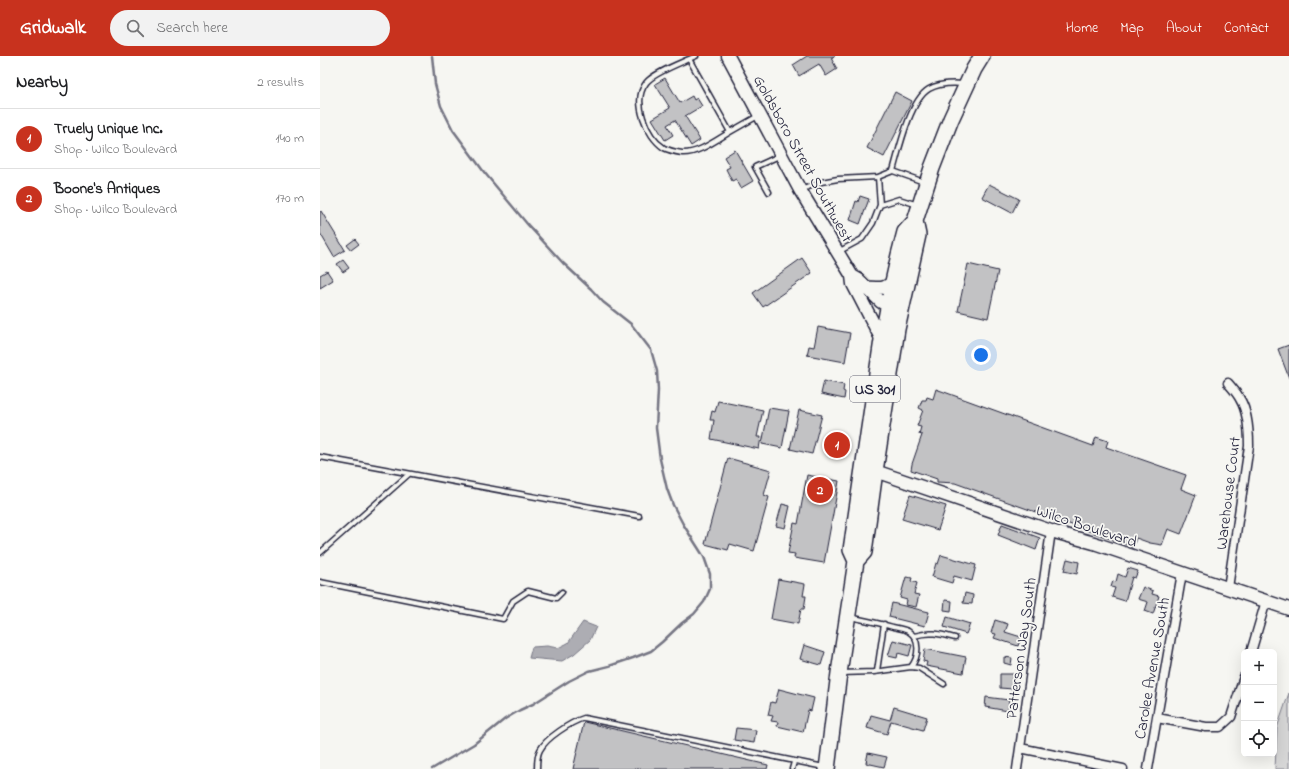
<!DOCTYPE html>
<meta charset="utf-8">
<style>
body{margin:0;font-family:"Indie Flower",sans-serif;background:#f2f2f2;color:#202124}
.controls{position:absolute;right:12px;bottom:12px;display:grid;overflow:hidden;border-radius:6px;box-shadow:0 4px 16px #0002}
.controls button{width:36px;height:36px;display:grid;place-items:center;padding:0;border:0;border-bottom:1px solid #e0e0e0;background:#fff;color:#202124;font:20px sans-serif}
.you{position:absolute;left:661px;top:299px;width:14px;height:14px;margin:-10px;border:3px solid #fff;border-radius:50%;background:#1a73e8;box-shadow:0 0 0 6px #1a73e833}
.badge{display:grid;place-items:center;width:26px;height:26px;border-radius:50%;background:#c8321e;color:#fff;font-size:13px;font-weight:700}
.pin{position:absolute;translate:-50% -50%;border:2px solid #fff;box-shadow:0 1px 4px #0006}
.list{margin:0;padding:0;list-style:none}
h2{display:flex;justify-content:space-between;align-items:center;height:52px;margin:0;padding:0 16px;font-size:17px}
h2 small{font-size:13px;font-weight:400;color:#757577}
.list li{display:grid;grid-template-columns:26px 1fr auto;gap:12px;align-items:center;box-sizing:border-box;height:60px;padding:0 16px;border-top:1px solid #e0e0e0}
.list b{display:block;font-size:15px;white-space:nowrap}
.list p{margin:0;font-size:13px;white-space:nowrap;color:#757577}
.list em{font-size:13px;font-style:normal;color:#757577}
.icon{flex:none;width:22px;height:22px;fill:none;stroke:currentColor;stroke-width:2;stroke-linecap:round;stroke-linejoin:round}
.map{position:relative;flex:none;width:969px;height:713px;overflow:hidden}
header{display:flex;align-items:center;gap:24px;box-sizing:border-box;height:56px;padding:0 20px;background:#c8321e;color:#fff}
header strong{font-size:19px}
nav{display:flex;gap:22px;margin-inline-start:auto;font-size:14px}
.search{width:280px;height:36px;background:#f2f2f2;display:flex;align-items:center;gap:10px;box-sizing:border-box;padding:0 14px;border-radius:22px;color:#757577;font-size:15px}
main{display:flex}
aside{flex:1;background:#fff}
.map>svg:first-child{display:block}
</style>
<header>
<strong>Gridwalk</strong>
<div class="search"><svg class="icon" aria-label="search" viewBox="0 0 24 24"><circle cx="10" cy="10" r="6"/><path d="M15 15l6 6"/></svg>Search here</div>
<nav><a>Home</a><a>Map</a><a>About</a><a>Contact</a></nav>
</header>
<main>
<aside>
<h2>Nearby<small>2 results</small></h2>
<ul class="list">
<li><span class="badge">1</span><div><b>Truely Unique Inc.</b><p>Shop · Wilco Boulevard</p></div><em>140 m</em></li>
<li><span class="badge">2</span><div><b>Boone's Antiques</b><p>Shop · Wilco Boulevard</p></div><em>170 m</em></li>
</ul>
</aside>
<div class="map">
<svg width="969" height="713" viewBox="0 0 969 713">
<rect width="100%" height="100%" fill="#f6f6f2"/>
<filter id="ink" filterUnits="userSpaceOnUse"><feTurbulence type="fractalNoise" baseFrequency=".025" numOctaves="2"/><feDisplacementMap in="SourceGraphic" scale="8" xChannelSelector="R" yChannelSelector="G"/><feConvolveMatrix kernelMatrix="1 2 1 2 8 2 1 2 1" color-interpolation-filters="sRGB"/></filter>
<g filter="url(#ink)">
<path fill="#d7d7d7" stroke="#7c7c89" d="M969,637V713H955L957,672Z"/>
<path fill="#adadb3" stroke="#757583" d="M263,566L276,571L270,584L254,598L242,605L209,602L212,591L227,590L238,592L248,587Z"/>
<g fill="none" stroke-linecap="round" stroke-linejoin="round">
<path stroke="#757583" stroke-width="2.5" d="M112,713L154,688L185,663L200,654L213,648L249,625L269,615L289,610L313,602L331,595L342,586L362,567L374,558L384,546L390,533V518L384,501L363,468L353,449L347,433L340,403L336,372L338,334L337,315L331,294L311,268L283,246L271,233L243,207L208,169L164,116L133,74L121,50L115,28L112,0"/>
</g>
<path fill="#c2c2c4" stroke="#22223b" d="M487,0H515L511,2L517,13L506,20L499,8L479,20L473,9Z
M345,22L360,47L372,40L374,44L377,42L382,50L365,60L380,84L371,90L355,64L347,69L353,79L345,84L332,63L350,52L335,28Z
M575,36L592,45L564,101L547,92Z
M415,94L433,125L421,132L416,123L412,125L406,113L410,111L404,101Z
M669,128L699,143L692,157L662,141Z
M540,140L549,143L540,168L530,164L536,145L538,146Z
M1,155L25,194L14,201L0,177V156Z
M35,183L39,188L31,194L27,189Z
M482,202L492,217L443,251L433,237Z
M23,204L29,212L23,216L17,208Z
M648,208L678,215L668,262L638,255Z
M7,215L13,224L0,232V219Z
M498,271L530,277L525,306L487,299L489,290L494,291Z
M969,289V322L958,293Z
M504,325L524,329L523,335L525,336L524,343L501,338Z
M616,333L773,390L776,381L788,385L786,391L866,419L861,433L876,439L861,478L848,473L842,489L830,487L816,482L813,491L635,427L617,426V423L591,414L592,408L602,379L599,378L601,371L597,370L603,354L599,352L602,344H606L607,341L613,343Z
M398,345L443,354L437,381H441L439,393L391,383L394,364H390L392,355L395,356Z
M449,352L469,355L462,392L442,388Z
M479,354L502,359L492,398L470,393Z
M512,382L523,385L520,398L509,395Z
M408,402L451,414L444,439L449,441L434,495L410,488L408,494L385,488Z
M487,419L519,425L504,507L474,502L475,498L468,497L474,467L478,468Z
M590,439L626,450L618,474L582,463Z
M462,448L470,450L465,472L456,470Z
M682,468L720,482L716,494L678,479Z
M621,499L656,509L652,525L634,520L632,527L612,521L616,507L618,508Z
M747,503L759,506L757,518L744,515Z
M808,512L818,515L815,522L812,521L805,545L792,541L795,532L791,531L793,525L796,526L798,518L805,521Z
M586,521L592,522L591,525L597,527L594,538L599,539L596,551L586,549L587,544L580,542Z
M458,523L485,528L483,540H486L484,553H481L478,568L451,563Z
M823,531L833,535L832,538L839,540L833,558L825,555L828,546L818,543Z
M645,537L653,539L652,548L643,547Z
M625,544L632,545L631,555L624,554Z
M572,547L609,556L605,570L569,561Z
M627,561L650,568L646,578L624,571Z
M675,564L688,568L685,576L701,581L698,590L674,582L676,578L671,577Z
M573,584L592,589L589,600L578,597L577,602L568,600Z
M484,589L505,596L501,609L480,603Z
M605,593L646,601L643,617L606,610L607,606L603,605Z
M684,601L692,602L691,609L684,607Z
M680,618H694L693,633L680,632Z
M459,633L494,642L491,655L488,654L483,676L457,670L458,666L451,665L453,660L448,659L451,646L455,647Z
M666,641L689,644L688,655L665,651Z
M574,651L607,661L603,674L571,665L567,678L547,672L551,659L570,664Z
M264,666L448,709L447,713H253Z
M416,672L436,674L434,687L414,684Z
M548,697L567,701L564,711L546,707Z"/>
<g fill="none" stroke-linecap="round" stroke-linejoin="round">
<defs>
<path id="lane" d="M376,0L369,3L410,76L438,60
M369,3C358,8 332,18 326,27C312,45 326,80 344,92C350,95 356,96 362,97C378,98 396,84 410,76
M573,115C579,94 590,44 609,33C620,27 632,27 643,28
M558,121L573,115L604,126
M481,134L501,126L518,123L558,121L560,149L553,167L542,183L518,196
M449,136L435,111L459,100
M560,149L579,143L598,149
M0,401L319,460
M0,497L89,418
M0,526L183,563L193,545L208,535L236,542L242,536
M594,580C610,575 620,578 635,582
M591,611L599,612L624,628
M557,615L564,568
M521,617L554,616L591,611C599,601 601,583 588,575C584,573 578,572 573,571C559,567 544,564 530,561
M217,713C217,707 217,699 220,694C226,682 251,666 264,662L504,711
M472,713L474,706"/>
<path id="street" d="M908,532L929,390C929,374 928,356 920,343C917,337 912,332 908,327
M931,596L946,545
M837,662L886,671H900L911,661L924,621
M700,692L803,713
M697,713L731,475
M828,713L862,517"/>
<path id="secondary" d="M408,0L480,134L532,220L533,228L562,284
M532,220L539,224L561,246L576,251
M547,232C559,231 562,235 573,226
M555,415L731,475L774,487L969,553"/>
<path id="highway" d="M536,505L544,496L555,415L577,273L598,179L595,165
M507,713L519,617L536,505L531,494L562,284L573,226L579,199L585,176L595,165L612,112L631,63L654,13L662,0"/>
</defs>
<use href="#lane" stroke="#22223b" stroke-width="7"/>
<use href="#street" stroke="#22223b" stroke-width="11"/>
<use href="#secondary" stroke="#22223b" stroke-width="15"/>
<use href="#highway" stroke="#22223b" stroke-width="18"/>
<use href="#lane" stroke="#f6f6f2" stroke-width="4"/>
<use href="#street" stroke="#f6f6f2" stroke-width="8"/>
<use href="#secondary" stroke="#f6f6f2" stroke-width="12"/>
<use href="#highway" stroke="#f6f6f2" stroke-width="15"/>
</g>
</g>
<g text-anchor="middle" stroke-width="3.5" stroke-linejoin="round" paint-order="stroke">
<rect fill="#f6f6f2" stroke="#626272" stroke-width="1" x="530" y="320" width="50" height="26" rx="3"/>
<g font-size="15" font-weight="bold" fill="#22223b">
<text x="555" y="338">US 301</text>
</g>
<g font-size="16" fill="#22223b" stroke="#f6f6f2">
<text transform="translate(484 102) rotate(61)" y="6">Goldsboro Street Southwest</text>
<text transform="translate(907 437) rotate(-83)" y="6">Warehouse Court</text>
<text transform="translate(767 469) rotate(18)" y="6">Wilco Boulevard</text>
<text transform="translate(700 592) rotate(-82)" y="6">Patterson Way South</text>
<text transform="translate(831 612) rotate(-80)" y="6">Carolee Avenue South</text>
</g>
</g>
</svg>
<div class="controls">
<button>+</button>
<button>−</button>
<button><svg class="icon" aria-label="locate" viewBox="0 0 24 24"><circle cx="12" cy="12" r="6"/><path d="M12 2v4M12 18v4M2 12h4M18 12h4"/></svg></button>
</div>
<div class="you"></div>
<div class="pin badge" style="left:517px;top:389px">1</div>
<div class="pin badge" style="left:500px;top:434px">2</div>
</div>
</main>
